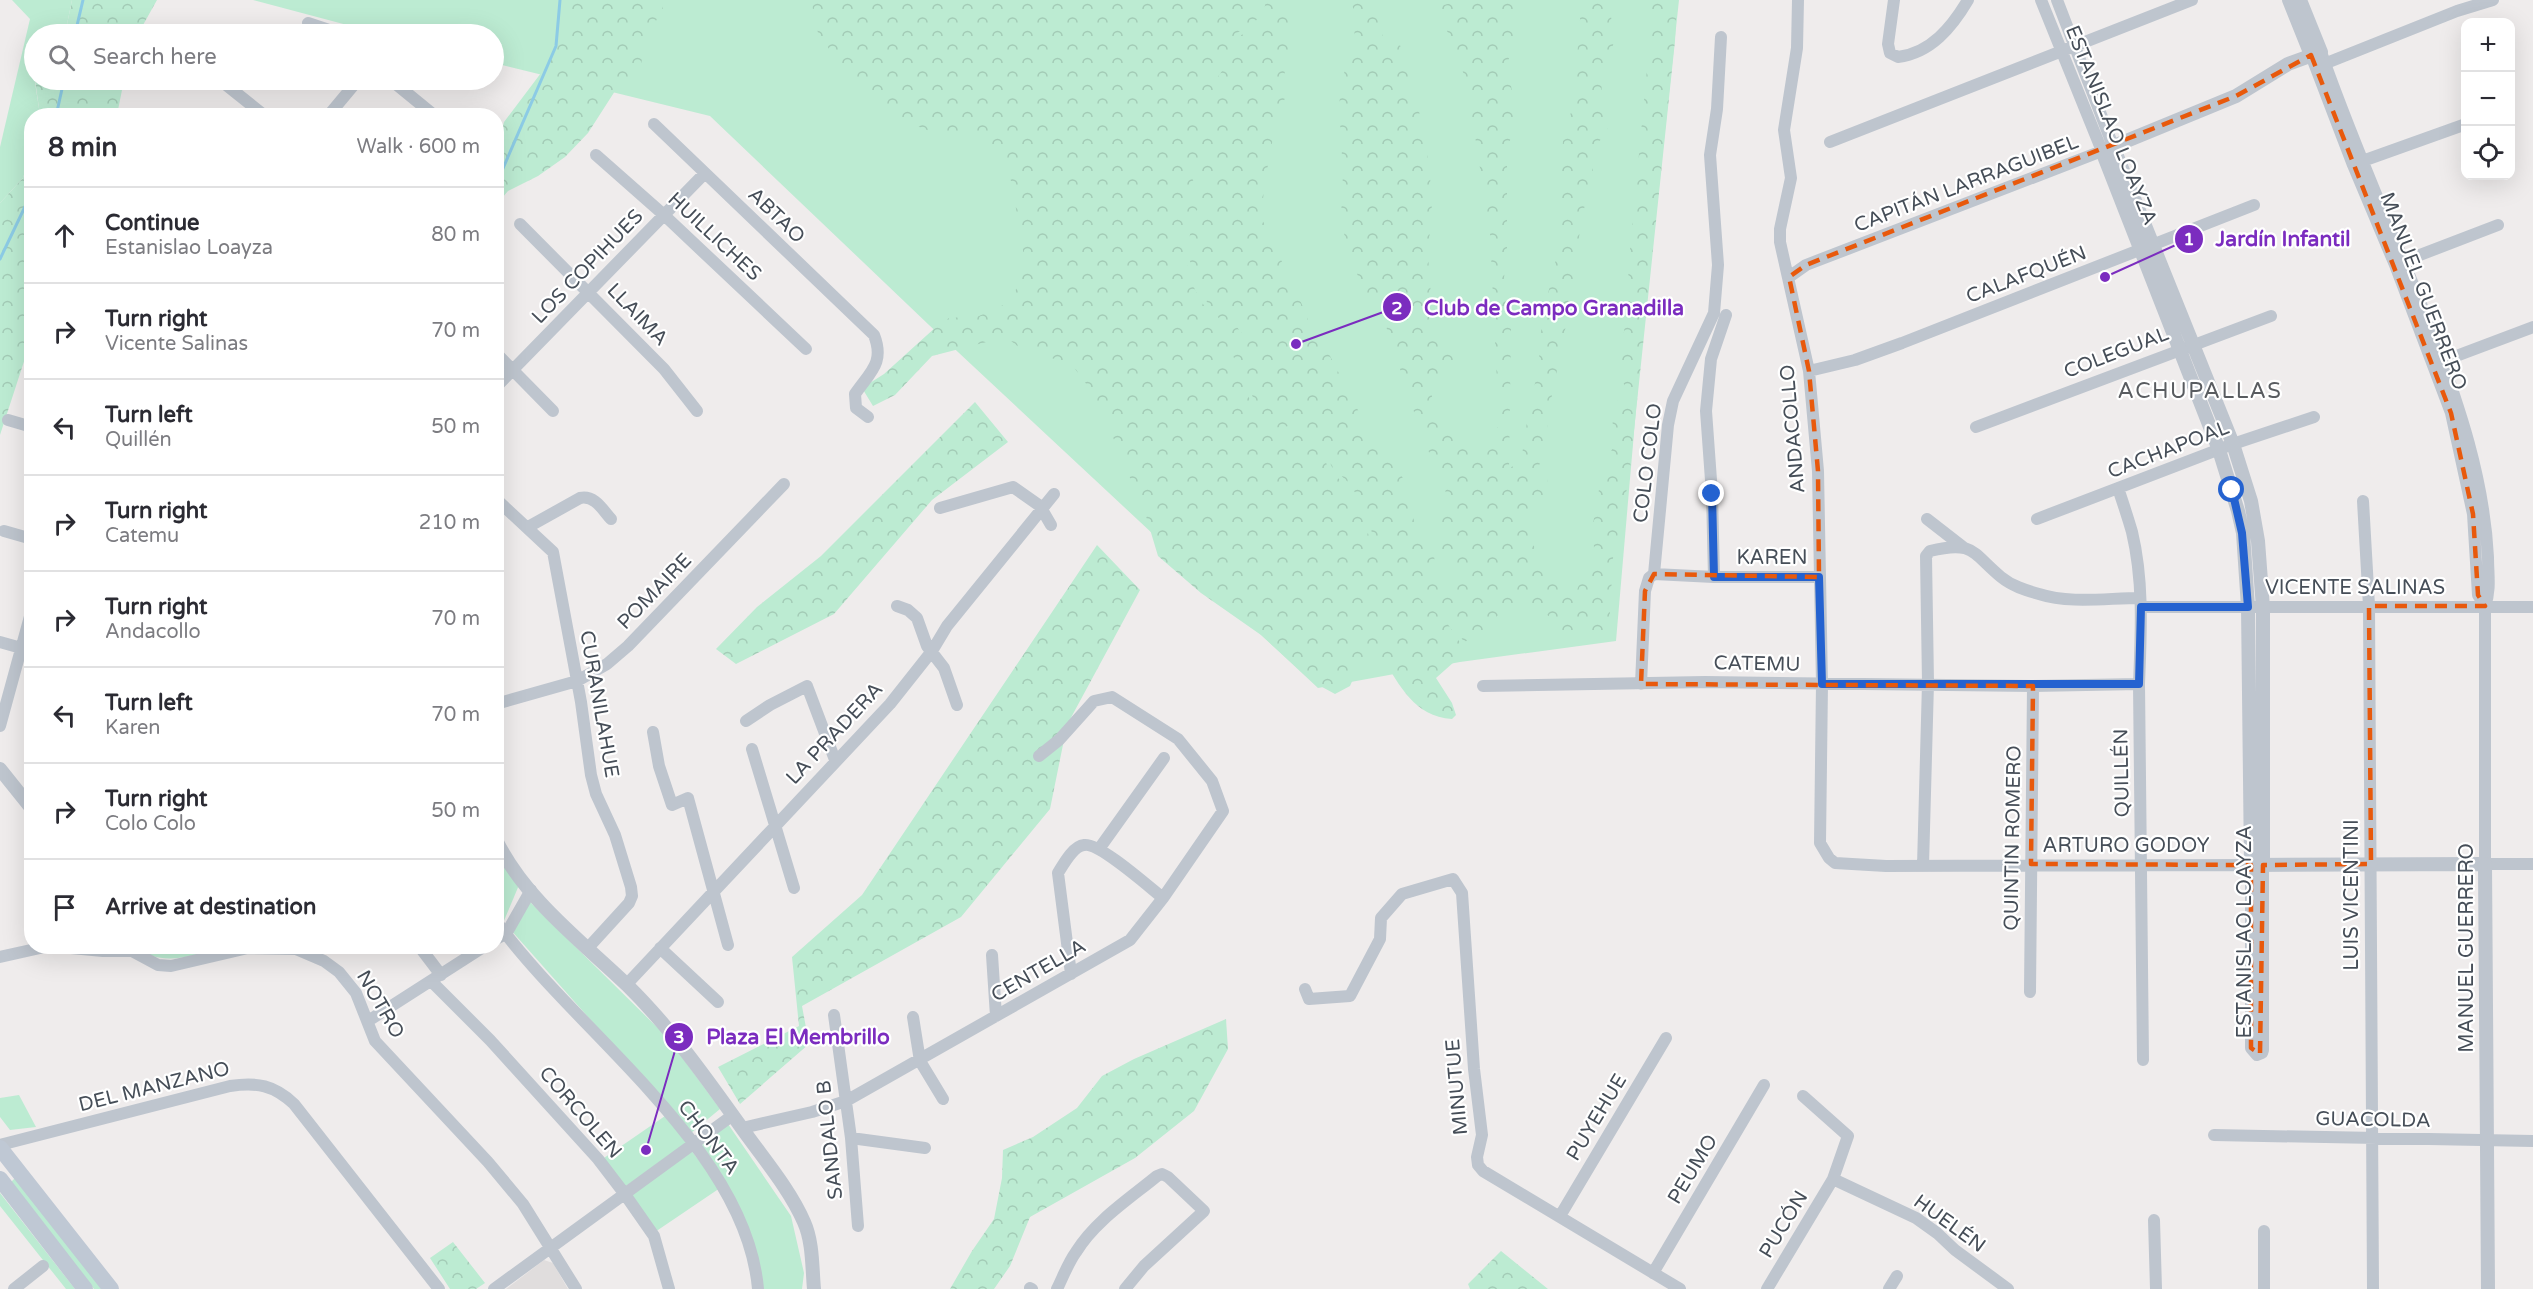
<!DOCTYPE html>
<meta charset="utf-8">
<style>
body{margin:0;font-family:"Varela Round",sans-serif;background:#f2f2f3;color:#2b2b33}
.controls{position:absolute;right:18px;top:18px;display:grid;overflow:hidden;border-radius:12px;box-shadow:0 6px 24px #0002}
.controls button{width:54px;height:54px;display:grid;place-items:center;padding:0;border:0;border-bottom:2px solid #e1e1e2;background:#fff;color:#2b2b33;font:30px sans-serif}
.stop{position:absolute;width:18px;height:18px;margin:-14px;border:4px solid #2462d0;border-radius:50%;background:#fff}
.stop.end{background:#2462d0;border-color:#fff;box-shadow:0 2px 6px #0008}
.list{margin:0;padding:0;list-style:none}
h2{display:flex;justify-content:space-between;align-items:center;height:78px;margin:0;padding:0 24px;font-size:26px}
h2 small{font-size:20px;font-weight:400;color:#7c7c81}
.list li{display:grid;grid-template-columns:39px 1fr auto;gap:18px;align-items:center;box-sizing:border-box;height:96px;padding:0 24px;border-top:2px solid #e1e1e2}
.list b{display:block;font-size:22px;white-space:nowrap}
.list p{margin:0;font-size:20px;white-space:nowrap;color:#7c7c81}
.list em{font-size:20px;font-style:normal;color:#7c7c81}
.icon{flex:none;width:33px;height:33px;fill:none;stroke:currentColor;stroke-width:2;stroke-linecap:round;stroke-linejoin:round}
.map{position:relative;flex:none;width:2533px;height:1289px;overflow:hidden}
.search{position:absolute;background:#fff;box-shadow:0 6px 24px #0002;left:24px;top:24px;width:480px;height:66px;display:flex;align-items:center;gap:15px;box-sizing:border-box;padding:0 21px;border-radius:33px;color:#7c7c81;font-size:22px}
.panel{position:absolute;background:#fff;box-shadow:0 6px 24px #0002;left:24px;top:108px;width:480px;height:846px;border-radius:24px}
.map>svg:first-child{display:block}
</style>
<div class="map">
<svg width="2533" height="1289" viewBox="0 0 2533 1289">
<defs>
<pattern id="forest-crowns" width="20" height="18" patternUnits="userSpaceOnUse" patternTransform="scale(1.5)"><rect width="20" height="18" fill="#bcebd2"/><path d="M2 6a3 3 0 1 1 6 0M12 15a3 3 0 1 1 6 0" fill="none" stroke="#a3cbb6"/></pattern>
</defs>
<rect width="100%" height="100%" fill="#efecec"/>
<path fill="#e0dddd" d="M544,1260L553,1263L568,1289H506Z"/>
<path fill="#bcebd2" d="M12,0H72L65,34H34V61L32,63L40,115L32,116L31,151L23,178L0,203V147L30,19Z
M253,0H1679L1640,363L1616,641L1460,662L1318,688L929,325L710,116L494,63V34H381Z
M496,851L519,885L503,923L497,913Z
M526,898L668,1038L720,1109L691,1133L510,929Z
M134,947H201L196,955C171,960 155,961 134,947Z
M19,1095L36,1127L10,1130L0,1117V1098Z
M665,1116L688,1143L623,1188L604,1158Z
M728,1124L791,1216L804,1273L802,1289H760L759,1270L703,1151L702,1141Z
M691,1150L720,1188L655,1232L630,1194Z
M16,1177L104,1289H94L11,1182Z
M0,1193L75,1289H66L0,1206Z"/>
<path fill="url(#forest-crowns)" d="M72,0H157L138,34H65Z
M570,0H661L663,9L647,36L641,64L615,91L588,133L565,157L538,176L508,191L497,204V150L504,122L544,69L573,13Z
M811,0H1262L1258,19L1234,35L1226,58L1214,74L1188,79L1183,104V158L1196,187L1200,207C1190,216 1189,223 1187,235C1181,272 1198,302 1222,328L1234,323L1243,335L1229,356L1262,425L1274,432L1296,429L1315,440L1329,469L1346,486L1360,507L1374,553L1424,603L1445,620L1463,647L1454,662L1436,678L1452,703L1456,715L1452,719C1414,716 1400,686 1382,657L1361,661L1350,686L1335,694L1313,682L1261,635L1201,593L1158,556L1146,516L1107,423L1087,385L1070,362L1026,353L1006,337L932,356L895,395L873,406L862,388L884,374L937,326L949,318L979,316L1010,302L1026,268L1012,185L1003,151L973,136L940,135L891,116L852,82L818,33Z
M1266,0H1284L1291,17L1286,29L1294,41L1283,58L1287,92L1275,127L1265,181L1261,217L1305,311L1313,335L1330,356L1377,447L1395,462L1408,489L1417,537L1434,556L1438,583L1450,586L1461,579L1458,567L1437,546L1440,513L1446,489L1436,471L1415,415L1385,323L1360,281L1347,249L1341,217L1343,174L1339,104L1347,56L1354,39L1356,13L1349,0H1370V8L1380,23L1383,38L1403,47L1414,67L1407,93L1419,111L1429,164L1432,203L1428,255L1433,324L1456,351L1461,364L1451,380L1431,385C1430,408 1447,428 1463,441H1483L1499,426L1503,408L1497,383L1490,233L1467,84L1453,42L1434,7L1466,0H1520L1514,22L1517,37L1508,61L1516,125L1507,148V247L1503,289L1511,327L1509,470L1522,455L1530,402L1538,372L1542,320L1559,246V188L1563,141L1573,105L1581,7L1589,0H1597L1611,16L1614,42L1602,80L1601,100L1609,123L1606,133L1593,149V170L1581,222L1571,300L1551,400L1544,449L1539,466L1547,479L1549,493L1527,523C1531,553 1552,576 1576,592L1594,549L1593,524L1601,478L1614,444L1612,412L1625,387L1617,366L1621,353L1630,289L1628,271L1650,37L1648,0H1677L1675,41L1629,478L1613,558L1609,629L1570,638L1551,618L1527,599L1505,607L1481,635L1464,642L1448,617L1426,600L1378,551L1363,505L1349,483L1332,467L1318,437L1297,425L1274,428L1265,422L1233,356L1248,335L1235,318L1223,323C1196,293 1172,242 1204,208L1200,186L1187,158V105L1191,83L1217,78L1230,60L1237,38L1262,21Z
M35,80H124L117,115H40Z
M31,151V340L0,435V203L23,178Z
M975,402L1008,442L932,500L834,614L736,664L716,649L757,607L821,556Z
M1097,545L1140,590L1067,725L1050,809L961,917L802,1006L809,1044L740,1104L718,1067L799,1026L792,957L862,895Z
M1226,1019L1228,1049L1194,1111L1135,1158L1030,1217L1010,1266L994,1289H950L972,1251L994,1219L1002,1178L1003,1150L1033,1137L1077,1108L1102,1076L1134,1059Z
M453,1242L485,1283L476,1289H450L430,1258Z
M1501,1251L1548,1289H1470L1468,1284Z"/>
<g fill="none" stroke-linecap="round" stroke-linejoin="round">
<path stroke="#8ccbe5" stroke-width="3" d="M75,34L83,0
M56,116L64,80
M496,177L501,173L556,46L560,0
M0,259L32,192"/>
<path stroke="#bec5ce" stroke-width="12" d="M1798,0L1797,48L1784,130L1791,178L1780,229V242L1809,371L1818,471L1822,684L1820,843L1829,858L1835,863L1886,866L2251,865V1048L2257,1055L2262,1053L2263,1050V865
M1894,0L1888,44L1890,53L1898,57C1931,53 1952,27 1968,0
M2057,0L2113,146
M308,23L341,34
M2321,52C2354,147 2396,239 2432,332C2459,406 2484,478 2488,557C2488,574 2491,590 2485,606V864H2533
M2311,55L2353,165L2395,265L2451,413L2473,514L2478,595L2485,606
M2319,66L2457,11L2493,0
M220,80L265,116
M391,80L435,116
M328,116L358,80
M654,124L874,335C885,363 870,372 855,394L856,408L868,417
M1830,142L2192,0
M596,155L664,215L806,349
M2357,163L2466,124
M520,224L664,369L697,411
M2399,263L2498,225
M1789,277L1806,265L2102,151L2041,0
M496,353L553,411
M2435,364L2533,327
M1809,371L1855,360L1902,343L2254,205
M496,387L705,173
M8,420L32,427
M1976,427L2271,316
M2118,488C2123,503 2128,518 2132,532C2144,582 2141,634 2139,684L2143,1060
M496,499L553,552L581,702L591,775L596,794L615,835L631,887L632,896L629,903L587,949
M2363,501L2369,606L2373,1289
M940,508L1013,487L1040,506L1051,525
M1927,519L1963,547
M2037,519L2233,444L2314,417
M528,527L580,498C595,495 602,509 611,519
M4,531L32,539
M1654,574L1714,577H1819
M1714,577L1712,494L1706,411L1711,359L1726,315
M897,606L908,610L917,618L927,646L944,668L957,705
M2141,607H2533
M0,642L32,651
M1641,684L1645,591L1649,578L1654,574L1668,425L1673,401L1714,313L1718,265L1710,155L1717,109L1721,37
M1483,686L1705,682L2033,686L2139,684
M496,704L577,681L607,664L628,646L784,484
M746,721L770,705L807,686L835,760
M0,726L32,609
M653,732L659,766L672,805L688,798L728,945
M752,749L794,888
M1099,849L1164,758
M1923,866L1928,683L1926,556L1930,551C1974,540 1972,553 2001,577C2012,586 2025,590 2039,594C2070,604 2107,598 2140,598
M496,921C575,1031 746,1148 758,1289
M496,939L506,934L531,890
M50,946L103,951H132L158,965L171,966L248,948L296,949L324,961L339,972L356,993L375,1041L488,1162L523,1204L576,1289
M419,946L441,975
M660,948L718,1002
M992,955L996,1016
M0,957L49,946
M1071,974L1058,873C1063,865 1073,846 1084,845C1099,842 1149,887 1163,898
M431,981L490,1040L598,1159L624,1193L654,1236L669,1289
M626,985L890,704L932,651L947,626L1054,494
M1305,989L1309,999L1350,996L1380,939L1381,918L1402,894L1453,879L1462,893L1474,1069L1482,1135L1477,1157L1478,1165L1483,1171L1680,1289
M2030,992L2033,686
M834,1015L851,1138L858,1226
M913,1017L920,1061L943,1099
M368,1021L485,946
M742,1128L812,1112L846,1101L1130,940L1163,898L1223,811L1212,781L1178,739L1112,697L1094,701L1059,740L1039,756
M2214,1135L2533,1141
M851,1138L925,1148
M0,1145L230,1086C257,1082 274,1085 294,1104L439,1289
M1833,1179L1916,1218L1937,1233L1955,1250L2008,1289
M1560,1216L1666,1038
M2154,1220L2156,1289
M2264,1231V1289
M1653,1273L1764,1085
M1030,1288L1032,1289
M14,1289L43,1266
M494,1289L733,1115
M1057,1289C1063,1277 1068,1263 1076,1252C1095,1221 1129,1199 1157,1176L1162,1174L1168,1177L1204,1211L1144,1266L1125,1289
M1767,1289L1833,1179L1848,1136L1803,1096
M1889,1289L1897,1276"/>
<path stroke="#bec5ce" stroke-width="14" d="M2289,0L2311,55
M2300,0L2321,52L2288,64L2236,96L2102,151L2219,450L2238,511L2243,533L2248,607L2251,865L2485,864L2488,1289
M2113,146L2233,444L2251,501L2258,541L2263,608V865
M0,769L32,809
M496,840C525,899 581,941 627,985C674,1031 711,1085 749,1138C768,1164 791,1192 804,1222C813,1242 812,1267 814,1289"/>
<path stroke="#bfc8d4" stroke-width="16" d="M0,1148L111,1289
M0,1179L85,1289"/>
</g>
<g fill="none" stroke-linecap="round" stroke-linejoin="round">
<path stroke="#2462d0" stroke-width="8" d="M1712,494L1714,577H1819L1822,684H2139L2141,607H2248L2242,533L2232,490"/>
</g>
<path fill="none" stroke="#e8590c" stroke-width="4.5" stroke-dasharray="12 8" stroke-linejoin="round" d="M2311,55L2451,413L2473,514L2478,595L2485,606H2369L2371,864L2263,865L2260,1054L2251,1048V865L2031,864L2033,686L1641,684L1645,591L1654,574L1819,577L1818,471L1809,371L1789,277L1806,265L2236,96Z"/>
<g text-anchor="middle" stroke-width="4.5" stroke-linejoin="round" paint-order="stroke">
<g font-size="20" fill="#464e58" stroke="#fff">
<text transform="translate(2112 125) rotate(68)" y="7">ESTANISLAO LOAYZA</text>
<text transform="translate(1966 183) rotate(-21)" y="7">CAPITÁN LARRAGUIBEL</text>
<text transform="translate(777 215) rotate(44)" y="7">ABTAO</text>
<text transform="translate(715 236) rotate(43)" y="7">HUILLICHES</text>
<text transform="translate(587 266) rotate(-46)" y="7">LOS COPIHUES</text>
<text transform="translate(2026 274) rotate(-21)" y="7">CALAFQUÉN</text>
<text transform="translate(2424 291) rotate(69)" y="7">MANUEL GUERRERO</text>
<text transform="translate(638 314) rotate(46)" y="7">LLAIMA</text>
<text transform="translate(2116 352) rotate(-21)" y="7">COLEGUAL</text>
<text transform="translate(1792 429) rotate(-95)" y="7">ANDACOLLO</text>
<text transform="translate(2168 449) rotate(-21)" y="7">CACHAPOAL</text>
<text transform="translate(1647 463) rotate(-83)" y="7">COLO COLO</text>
<text x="1772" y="564">KAREN</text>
<text x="2355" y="594">VICENTE SALINAS</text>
<text transform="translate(654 591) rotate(-46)" y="7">POMAIRE</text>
<text transform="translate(1757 663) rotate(1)" y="7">CATEMU</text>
<text transform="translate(600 704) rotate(80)" y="7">CURANILAHUE</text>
<text transform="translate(834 733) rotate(-47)" y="7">LA PRADERA</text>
<text transform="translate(2121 773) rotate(-91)" y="7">QUILLÉN</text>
<text transform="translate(2012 838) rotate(-89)" y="7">QUINTIN ROMERO</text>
<text x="2126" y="852">ARTURO GODOY</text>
<text transform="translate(2351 895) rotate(-90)" y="7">LUIS VICENTINI</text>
<text transform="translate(2244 932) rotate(-90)" y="7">ESTANISLAO LOAYZA</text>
<text transform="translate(2466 948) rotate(-90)" y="7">MANUEL GUERRERO</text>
<text transform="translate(1038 970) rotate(-30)" y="7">CENTELLA</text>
<text transform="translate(381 1004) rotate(60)" y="7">NOTRO</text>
<text transform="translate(154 1086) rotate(-14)" y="7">DEL MANZANO</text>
<text transform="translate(1456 1087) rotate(-95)" y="7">MINUTUE</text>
<text transform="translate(581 1112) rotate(49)" y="7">CORCOLEN</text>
<text transform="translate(1596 1117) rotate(-59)" y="7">PUYEHUE</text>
<text transform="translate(2373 1119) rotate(1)" y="7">GUACOLDA</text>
<text transform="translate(709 1137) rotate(53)" y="7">CHONTA</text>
<text transform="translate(829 1140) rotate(-96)" y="7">SANDALO B</text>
<text transform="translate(1692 1169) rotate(-59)" y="7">PEUMO</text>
<text transform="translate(1950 1223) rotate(36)" y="7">HUELÉN</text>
<text transform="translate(1783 1224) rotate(-59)" y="7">PUCÓN</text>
</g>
<g font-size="22" letter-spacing="1.5" fill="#595c60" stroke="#fff">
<text x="2200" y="398">ACHUPALLAS</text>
</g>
</g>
<path fill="none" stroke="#7b2cbf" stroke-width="2" d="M2105 277L2189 239M1296 344L1397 307M646 1150L679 1037"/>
<g fill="#7b2cbf" stroke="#fff" stroke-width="2">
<circle cx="2105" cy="277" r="6"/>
<circle cx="1296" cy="344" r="6"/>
<circle cx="646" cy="1150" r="6"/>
<circle cx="2189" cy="239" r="15"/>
<circle cx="1397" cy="307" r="15"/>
<circle cx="679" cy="1037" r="15"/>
</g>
<g font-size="18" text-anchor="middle" font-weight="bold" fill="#fff">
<text x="2189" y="245">1</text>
<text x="1397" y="314">2</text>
<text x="679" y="1043">3</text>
</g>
<g font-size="21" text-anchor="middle" font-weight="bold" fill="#7b2cbf" stroke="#fff" stroke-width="4.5" stroke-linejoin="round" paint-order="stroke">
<text x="2283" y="246">Jardín Infantil</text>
<text x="1554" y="315">Club de Campo Granadilla</text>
<text x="798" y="1044">Plaza El Membrillo</text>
</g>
</svg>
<div class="controls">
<button>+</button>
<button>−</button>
<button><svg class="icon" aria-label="locate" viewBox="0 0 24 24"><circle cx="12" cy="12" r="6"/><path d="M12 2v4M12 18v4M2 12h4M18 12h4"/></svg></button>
</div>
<div class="stop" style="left:2232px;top:490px"></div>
<div class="stop end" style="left:1712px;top:494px"></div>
<div class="search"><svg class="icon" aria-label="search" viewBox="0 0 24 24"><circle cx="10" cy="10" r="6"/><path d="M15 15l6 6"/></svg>Search here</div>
<section class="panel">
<h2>8 min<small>Walk · 600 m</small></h2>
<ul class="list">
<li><svg class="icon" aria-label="ahead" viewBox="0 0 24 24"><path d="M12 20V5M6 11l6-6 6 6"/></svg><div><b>Continue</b><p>Estanislao Loayza</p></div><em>80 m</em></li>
<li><svg class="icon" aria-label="right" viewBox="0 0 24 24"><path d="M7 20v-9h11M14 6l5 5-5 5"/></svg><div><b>Turn right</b><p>Vicente Salinas</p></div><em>70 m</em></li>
<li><svg class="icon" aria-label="left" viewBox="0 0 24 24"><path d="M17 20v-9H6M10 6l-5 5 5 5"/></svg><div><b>Turn left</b><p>Quillén</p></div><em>50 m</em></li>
<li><svg class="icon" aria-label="right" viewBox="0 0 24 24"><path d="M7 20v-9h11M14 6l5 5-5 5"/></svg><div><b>Turn right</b><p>Catemu</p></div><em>210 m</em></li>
<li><svg class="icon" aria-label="right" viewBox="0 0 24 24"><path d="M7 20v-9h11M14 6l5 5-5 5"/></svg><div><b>Turn right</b><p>Andacollo</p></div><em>70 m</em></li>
<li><svg class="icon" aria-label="left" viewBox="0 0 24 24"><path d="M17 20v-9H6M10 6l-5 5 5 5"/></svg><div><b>Turn left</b><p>Karen</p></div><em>70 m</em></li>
<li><svg class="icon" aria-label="right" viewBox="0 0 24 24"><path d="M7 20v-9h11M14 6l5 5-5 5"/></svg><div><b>Turn right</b><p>Colo Colo</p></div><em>50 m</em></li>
<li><svg class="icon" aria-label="arrive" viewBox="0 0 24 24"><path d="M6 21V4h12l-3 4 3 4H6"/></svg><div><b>Arrive at destination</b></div></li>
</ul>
</section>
</div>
